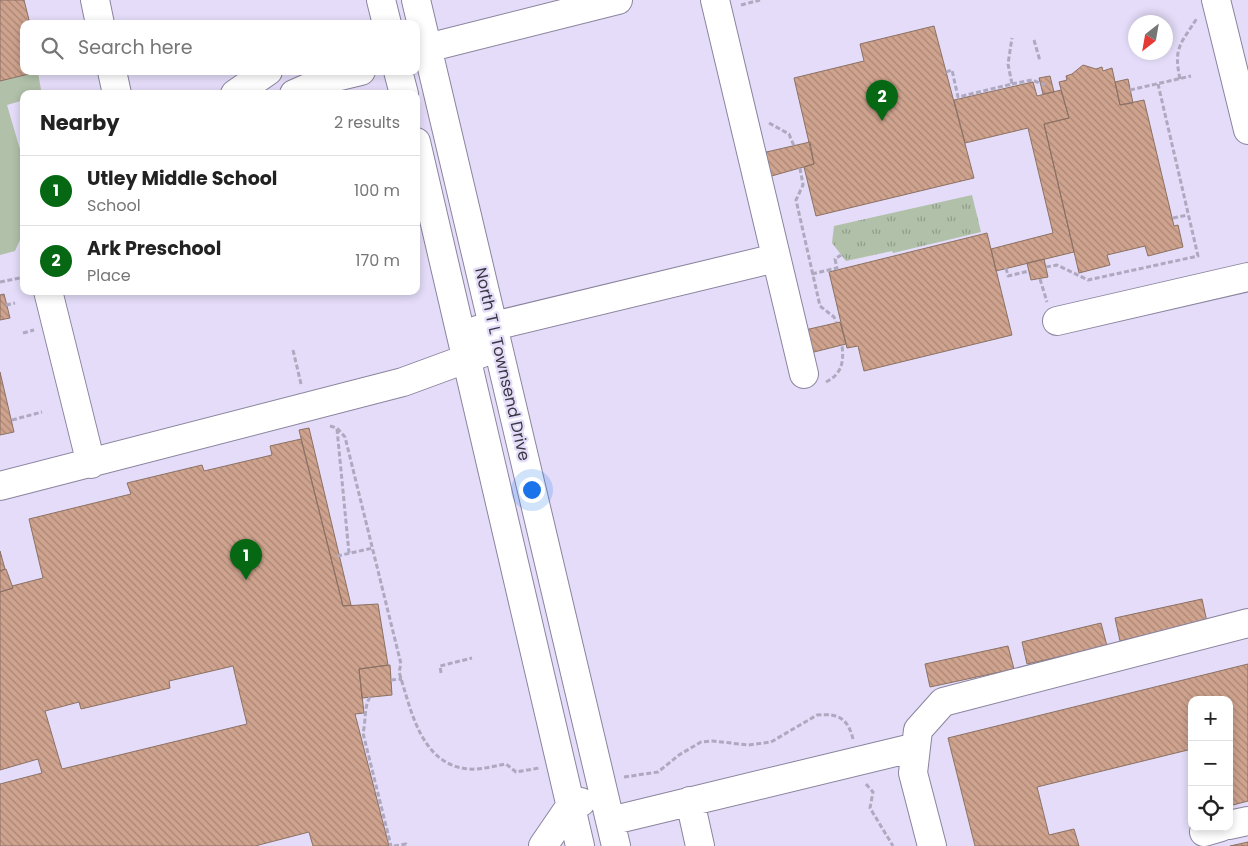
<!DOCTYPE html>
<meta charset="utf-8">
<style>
body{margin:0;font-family:Poppins,sans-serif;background:#f6f6f6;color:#222}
.controls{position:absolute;right:15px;bottom:15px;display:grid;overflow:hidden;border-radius:10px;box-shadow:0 2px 8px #0003}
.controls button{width:45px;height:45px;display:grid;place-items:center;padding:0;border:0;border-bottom:1px solid #e0e0e0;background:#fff;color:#222;font:25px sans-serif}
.compass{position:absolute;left:1128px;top:15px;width:45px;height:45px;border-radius:50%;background:#fff;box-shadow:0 2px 8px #0003;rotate:211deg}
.you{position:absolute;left:531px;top:489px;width:18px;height:18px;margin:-12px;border:4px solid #fff;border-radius:50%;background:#1a73e8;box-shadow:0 0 0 8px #1a73e833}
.badge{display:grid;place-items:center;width:32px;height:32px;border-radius:50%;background:#066813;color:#fff;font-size:16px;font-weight:700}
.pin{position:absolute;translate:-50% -41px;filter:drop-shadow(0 1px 2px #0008)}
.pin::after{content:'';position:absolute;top:26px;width:18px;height:15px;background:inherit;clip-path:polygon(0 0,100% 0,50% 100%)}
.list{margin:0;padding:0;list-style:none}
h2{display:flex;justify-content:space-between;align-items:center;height:65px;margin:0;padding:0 20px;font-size:21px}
h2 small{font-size:16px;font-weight:400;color:#767676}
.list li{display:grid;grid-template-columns:32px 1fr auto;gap:15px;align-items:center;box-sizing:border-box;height:70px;padding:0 20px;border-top:1px solid #e0e0e0}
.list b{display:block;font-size:19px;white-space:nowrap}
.list p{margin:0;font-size:16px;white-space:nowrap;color:#767676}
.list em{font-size:16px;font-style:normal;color:#767676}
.icon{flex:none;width:28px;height:28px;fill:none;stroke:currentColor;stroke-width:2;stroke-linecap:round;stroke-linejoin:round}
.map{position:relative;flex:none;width:1248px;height:846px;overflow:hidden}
.search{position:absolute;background:#fff;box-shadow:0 2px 8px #0003;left:20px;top:20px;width:400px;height:55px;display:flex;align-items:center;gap:12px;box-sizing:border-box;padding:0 18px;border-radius:10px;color:#767676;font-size:19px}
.panel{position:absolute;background:#fff;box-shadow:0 2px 8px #0003;left:20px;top:90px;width:400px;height:205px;border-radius:10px}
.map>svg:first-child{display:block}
</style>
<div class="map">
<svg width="1248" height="846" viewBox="0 0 1248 846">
<defs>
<pattern id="grass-tufts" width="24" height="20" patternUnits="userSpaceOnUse" patternTransform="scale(1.25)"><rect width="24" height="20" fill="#b0c0a9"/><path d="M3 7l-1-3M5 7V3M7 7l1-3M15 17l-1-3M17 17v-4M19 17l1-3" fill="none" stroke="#909d8b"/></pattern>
<pattern id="building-back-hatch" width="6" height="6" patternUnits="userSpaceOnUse" patternTransform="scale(1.25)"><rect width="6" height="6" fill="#cfa38e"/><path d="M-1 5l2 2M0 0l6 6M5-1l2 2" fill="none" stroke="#a98676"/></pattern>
</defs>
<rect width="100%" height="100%" fill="#e4dcf8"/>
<path fill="url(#grass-tufts)" d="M972,195L981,232L893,253L892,251L846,261L832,243L834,226Z"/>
<path fill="#b0c0a9" d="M0,0H24L30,24H24V71H41L38,72L41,90L32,94H24V100L7,105L24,163V231L15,251L0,255Z"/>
<path fill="url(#building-back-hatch)" stroke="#8c7164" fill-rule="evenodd" d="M0,0H24L30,24H24V71H41L0,81Z
M934,26L974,178L816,216L804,167L814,164L794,78L864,61L860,44Z
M1083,65L1096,69L1102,67L1103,71L1112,68L1120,105L1144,100L1174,226L1178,225L1183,247L1148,256L1145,246L1107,255L1110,265L1079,273L1044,124L1069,118L1059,82L1067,80L1066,76L1072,74Z
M1050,76L1054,92L1043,94L1039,78Z
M1128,79L1133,103L1120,105L1115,82Z
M1033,82L1037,96L1061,90L1069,118L1044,124L1074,252L996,271L991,249L1053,233L1028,128L965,143L954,100Z
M810,142L814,164L768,177L762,153Z
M987,233L1012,335L864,371L858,346L847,348L829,272Z
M1044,259L1048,277L1031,280L1027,263Z
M4,294L10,318L0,320V295Z
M840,322L846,344L810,353L805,330Z
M0,372L14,432L0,435Z
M309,428L351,605L343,606L299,430Z
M301,439L343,606L378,604L388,665L359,669L364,713L355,714L389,846H313L309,832L255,846H0V784L42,773L38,759L0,770V592L13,588L12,586L43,578L29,519L131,494L127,483L202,465L204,471L272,455L270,446ZM233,666L247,724L62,769L45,711L79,702L81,709L170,688L169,681Z
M0,551L5,569L0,571Z
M6,569L13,588L0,592V571Z
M1202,599L1207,622L1120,641L1115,618Z
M1101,623L1107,646L1027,664L1022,642Z
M1008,646L1014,669L930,687L925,664Z
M1248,664V801L1229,806V700H1192V749L1037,787L1049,835L1074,829L1079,846H975L948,738Z
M390,665L392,695L362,698L359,669Z
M1248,842V846H1230Z"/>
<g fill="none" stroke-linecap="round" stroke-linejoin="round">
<defs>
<path id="minor" d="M95,0L100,24
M381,0L387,24
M416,0L616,846
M715,0L804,374
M1216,0L1248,130
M427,48L618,0
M112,71L117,94
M398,71L404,94
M235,94L268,71
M294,94L328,79L361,71
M416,142L580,846
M48,291L91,464
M1057,321L1248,277
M477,330L776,258
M0,486L403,382L482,353
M690,801L700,846
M610,821L916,747
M1229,825L1248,821
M1204,832L1221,827
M543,846L571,805L581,802
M932,846L913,773L918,730L943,702L1248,623"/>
</defs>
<use href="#minor" stroke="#8b849e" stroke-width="30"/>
<path stroke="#afa9c0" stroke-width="3" stroke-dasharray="5 2.5" stroke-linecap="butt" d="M741,5L760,0
M1034,40L1040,61
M946,72L952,70L958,97L1012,84L1008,64L1012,38
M1180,79C1173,47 1181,44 1197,18
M1012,84L1032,80L1045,85
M1130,90L1191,76
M769,123L789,134L794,146
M800,168L803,185L796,200L820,306L834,317L836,322
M1173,218L1188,215
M1046,267L1057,265L1088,280L1198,256L1158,84
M1006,268L1008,276L1029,271
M812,274L837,268L835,259L841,255
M1040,279L1047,302
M0,282L24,277
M6,305L15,303
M23,333L34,330
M293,350L301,384
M826,382C842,374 844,362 842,345
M12,420L42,412
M330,426L337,428L345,437L401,664L399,672C411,709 420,764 468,769C481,770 494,766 506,764L516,772L539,768
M337,429L349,553
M337,556L373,548
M441,673L440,666L472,658
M391,680L402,679
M370,697C364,706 366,721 363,733L391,846
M624,777L658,772L679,755L701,742L713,741L748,745L771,742L817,715C839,713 848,719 853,739
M866,784L873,792L870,808L893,846
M394,846L406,844L407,846"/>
<use href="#minor" stroke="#fff" stroke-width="28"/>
</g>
<g text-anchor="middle" stroke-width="4.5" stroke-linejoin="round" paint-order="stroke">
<g font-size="16" fill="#3a3742" stroke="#e4dcf8">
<text transform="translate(503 364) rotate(77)" y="6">North T L Townsend Drive</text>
</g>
</g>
</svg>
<div class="controls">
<button>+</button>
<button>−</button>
<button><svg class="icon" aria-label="locate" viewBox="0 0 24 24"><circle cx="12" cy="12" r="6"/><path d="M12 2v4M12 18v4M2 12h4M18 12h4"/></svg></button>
</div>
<svg class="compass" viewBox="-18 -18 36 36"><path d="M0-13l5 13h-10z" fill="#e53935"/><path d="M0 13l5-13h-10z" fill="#767676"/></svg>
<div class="you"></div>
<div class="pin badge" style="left:246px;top:580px">1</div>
<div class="pin badge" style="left:882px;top:121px">2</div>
<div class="search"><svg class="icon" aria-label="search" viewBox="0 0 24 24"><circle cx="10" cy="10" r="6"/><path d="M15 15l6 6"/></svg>Search here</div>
<section class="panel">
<h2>Nearby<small>2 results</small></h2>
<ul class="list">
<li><span class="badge">1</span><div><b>Utley Middle School</b><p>School</p></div><em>100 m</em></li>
<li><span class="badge">2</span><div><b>Ark Preschool</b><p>Place</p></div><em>170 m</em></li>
</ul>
</section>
</div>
